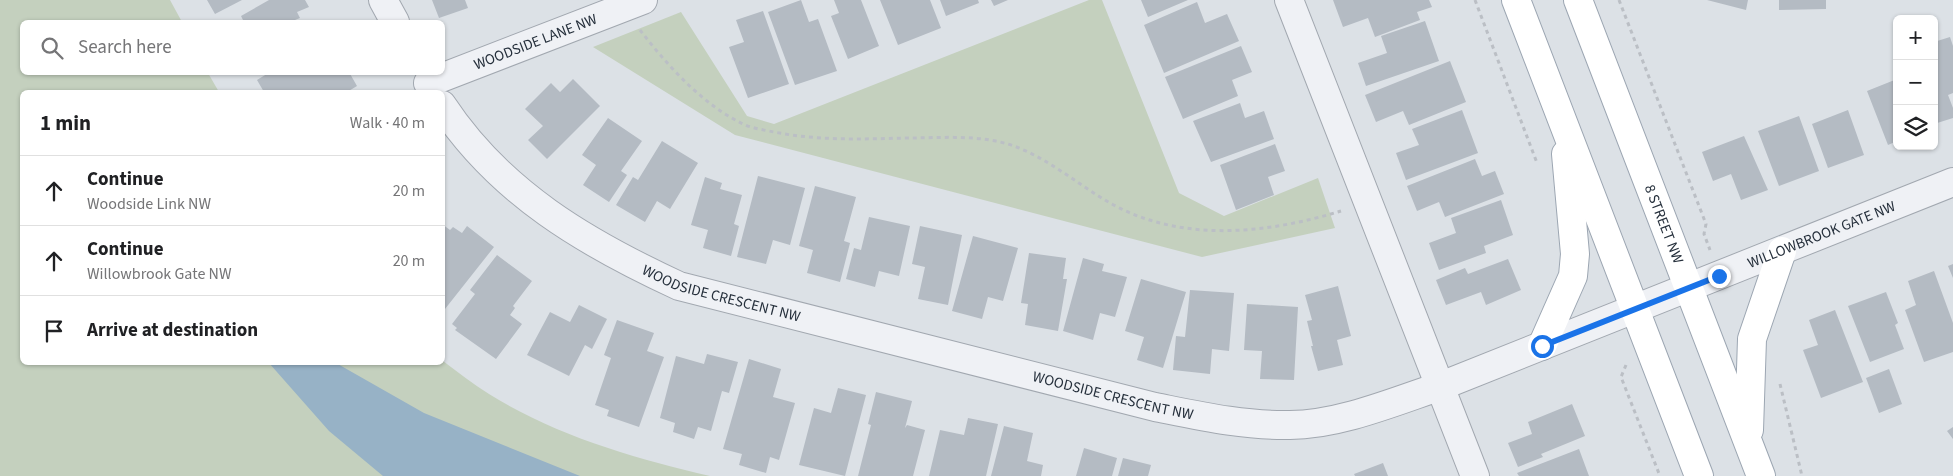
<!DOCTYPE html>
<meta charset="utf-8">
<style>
body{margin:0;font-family:"Source Sans 3",sans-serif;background:#f6f6f6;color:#202124}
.controls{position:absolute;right:15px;top:15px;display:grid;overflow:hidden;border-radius:8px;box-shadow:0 1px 4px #0004}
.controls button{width:45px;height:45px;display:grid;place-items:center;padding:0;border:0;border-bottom:1px solid #e0e0e0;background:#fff;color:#202124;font:25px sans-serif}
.stop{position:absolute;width:15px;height:15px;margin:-11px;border:4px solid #1a73e8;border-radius:50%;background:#fff}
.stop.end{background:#1a73e8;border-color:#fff;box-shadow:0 1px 5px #0008}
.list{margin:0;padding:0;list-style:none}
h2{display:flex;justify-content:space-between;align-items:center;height:65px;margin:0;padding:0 20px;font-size:21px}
h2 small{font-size:16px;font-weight:400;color:#757577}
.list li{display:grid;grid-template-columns:32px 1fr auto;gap:15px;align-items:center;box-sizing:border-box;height:70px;padding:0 20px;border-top:1px solid #e0e0e0}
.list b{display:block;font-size:19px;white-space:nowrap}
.list p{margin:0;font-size:16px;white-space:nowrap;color:#757577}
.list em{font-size:16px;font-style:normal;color:#757577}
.icon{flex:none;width:28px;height:28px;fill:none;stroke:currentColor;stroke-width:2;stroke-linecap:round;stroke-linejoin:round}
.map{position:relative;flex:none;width:1953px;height:476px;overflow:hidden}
.search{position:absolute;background:#fff;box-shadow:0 1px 4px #0004;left:20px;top:20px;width:425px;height:55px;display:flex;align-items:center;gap:12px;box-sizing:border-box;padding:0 18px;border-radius:8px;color:#757577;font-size:19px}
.panel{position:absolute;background:#fff;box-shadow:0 1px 4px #0004;left:20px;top:90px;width:425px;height:275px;border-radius:8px}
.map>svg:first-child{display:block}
</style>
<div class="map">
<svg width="1953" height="476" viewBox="0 0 1953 476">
<rect width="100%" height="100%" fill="#dce1e6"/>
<path fill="#c4d0be" d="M0,0H170L182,22H22V72L208,73L219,92H22V362L443,361C458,372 473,384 489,394C556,436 634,458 710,476H0Z
M1089,0H1102L1179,193L1224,216L1318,178L1335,228L1202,257L735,135L593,47L681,12L747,116L774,124Z"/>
<path fill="#97b2c6" d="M269,363H336L424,413L580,476H383L329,431Z"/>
<path fill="#b4bbc3" d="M207,0H242L215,14Z
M269,0H305L309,7L297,12L300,18L295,20L296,22H244L241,16Z
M432,0H465L468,8L439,18Z
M801,0L809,22L818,19L837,71L795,85L768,12Z
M834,0H861L879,46L848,59L831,16L839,13Z
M880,0H930L941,28L898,45Z
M940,0H978L979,3L946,16Z
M991,0H1008L994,6Z
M1141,0H1188L1148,17Z
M1333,0H1429L1432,7L1417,12L1420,20L1375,37L1368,18L1343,27Z
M1707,0H1748L1746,10Z
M1779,0H1826V9L1779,10Z
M1197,2L1205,23L1227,14L1239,41L1164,73L1144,25Z
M763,11L789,84L748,98L729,47L744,42L736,20Z
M1425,21L1439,61L1366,86L1358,63L1387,53L1381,36Z
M1950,37L1953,46V93L1948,95L1953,108V118L1934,124V42Z
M1241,46L1252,72L1232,80L1238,96L1183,119L1165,77Z
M1450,61L1466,102L1409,125L1403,111L1376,122L1365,95Z
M270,72H349L357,86L347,92H264L257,80Z
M573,79L600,106L547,159L528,140L543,126L525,109L551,83L560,92Z
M1897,79V141L1888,145L1867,91Z
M1240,103L1245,118L1264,111L1274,139L1211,162L1193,121Z
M1462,110L1478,153L1406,180L1396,153L1419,145L1412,129Z
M1848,110L1864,155L1828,168L1812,124Z
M1799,116L1819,171L1779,186L1758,131Z
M608,118L642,141L621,171L627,175L609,202L583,185L596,165L582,155Z
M1744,136L1768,190L1741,200L1731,174L1713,181L1702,152Z
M662,141L698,163L670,209L657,201L645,222L616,205L633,177L638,180Z
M1275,144L1285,171L1268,177L1274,195L1236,210L1220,165Z
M1475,159L1482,176L1495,171L1504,194L1445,217L1439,202L1417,211L1407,186Z
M758,176L805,188L790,245L773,240L766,264L737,257Z
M705,177L722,183L720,189L742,195L734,224L739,226L731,256L703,248L708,230L691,225Z
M815,186L856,197L844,241L850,243L840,282L807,273L813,250L799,246Z
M1501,200L1513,235L1484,246L1486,253L1439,270L1429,243L1456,233L1451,218Z
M869,217L910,226L899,276L879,271L875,287L846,279L854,248L861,250Z
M442,224L450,230L453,227L462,233L467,226L494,247L445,309L442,307Z
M920,226L962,235L948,305L918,299L925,267L912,264Z
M973,236L1018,248L1003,301L988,297L982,319L952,311Z
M1029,253L1066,258L1063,279H1067L1058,331L1025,325L1028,304L1021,303Z
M497,255L532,281L513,306L515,308L510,315L522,324L496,359L455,330L457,328L452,324L475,294L470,290Z
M1083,258L1104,264L1102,271L1127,277L1115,317L1100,313L1093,340L1063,331Z
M1508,259L1521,290L1486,305L1481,292L1446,305L1436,280L1465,268L1468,274Z
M1953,264V278L1948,266Z
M1934,271L1953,323V352L1924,362L1905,310L1916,305L1908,281Z
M1141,279L1186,292L1163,368L1137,360L1144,337L1125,331Z
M1338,286L1351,336L1337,340L1343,365L1318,371L1311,346H1313L1307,321L1312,320L1305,295Z
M1190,290L1234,293L1229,351L1212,349L1210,374L1173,370L1176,336L1185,337Z
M1886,292L1898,323L1895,325L1904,349L1870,362L1848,306Z
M1247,304L1298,307L1294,380L1260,379L1262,351L1244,350Z
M579,305L607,319L592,349L585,345L569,376L527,355L550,312L570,322Z
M1835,310L1863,382L1821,398L1803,350L1818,345L1809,320Z
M617,320L654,333L647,351L664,357L639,427L607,416L609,410L595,405L611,358L604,355Z
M707,354L738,362L729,393L722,391L711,431L698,427L694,439L673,432L675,423L660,418L676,356L704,364Z
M749,359L781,369L773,397L795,403L779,460L770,457L766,473L739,465L742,454L723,449Z
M1889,369L1902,404L1879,413L1866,378Z
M838,388L866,395L845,476L799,465L814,408L831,413Z
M876,392L912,401L905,428L907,425L925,430L913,476H858L871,425L868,424Z
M1572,404L1585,436L1541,454L1543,457L1518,467L1508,443L1532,434L1528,422Z
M968,418L998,424L986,476H929L940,430L964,435Z
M1004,426L1033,433L1027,461L1043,465L1041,476H991Z
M1953,427V439L1947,431Z
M1084,448L1117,458L1112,476H1076Z
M1579,449L1589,476H1519L1517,473Z
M1123,458L1151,465L1148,476H1118Z
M1383,463L1388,476H1355L1354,474Z"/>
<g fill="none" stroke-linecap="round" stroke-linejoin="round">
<defs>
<g id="minor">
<path d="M383,0L395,22"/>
<path d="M1289,0L1475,476"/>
<path id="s1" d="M428,83L643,0"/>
<path id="s2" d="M442,105C500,193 586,243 679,286L1155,407C1200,416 1244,426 1290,425C1339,425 1396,401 1441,386L1953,182"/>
</g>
<g id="major">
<path d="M1516,0L1699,476"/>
<path id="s3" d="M1578,0L1761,476"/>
<path d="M1542,346L1573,276L1575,254L1566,154"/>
<path d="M1749,430L1752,339L1782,251"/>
</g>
</defs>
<use href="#minor" stroke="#a2a8b0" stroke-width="30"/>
<use href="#major" stroke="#9ca6b2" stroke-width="30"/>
<path stroke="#bbbfc5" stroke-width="3" stroke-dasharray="4 4" stroke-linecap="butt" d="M1475,0L1537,163
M1619,0L1706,224L1704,234L1710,250
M640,30C667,65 701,103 741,123C750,128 764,130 774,132C819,141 863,139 908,138C938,138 970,135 1000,142C1040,151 1075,183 1110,203C1181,243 1266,234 1341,211
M1626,365L1621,377L1660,476
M1780,384L1802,476"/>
<use href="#minor" stroke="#eff1f5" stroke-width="28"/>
<use href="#major" stroke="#fff" stroke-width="28"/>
</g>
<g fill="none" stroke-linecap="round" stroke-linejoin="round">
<path stroke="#1a73e8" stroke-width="6" d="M1542,346L1719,276"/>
</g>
<g text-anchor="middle" stroke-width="4.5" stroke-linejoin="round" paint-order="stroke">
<g font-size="15" fill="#26303c" stroke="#ecf0f4">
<text dy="5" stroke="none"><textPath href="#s1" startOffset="115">WOODSIDE LANE NW</textPath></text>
<text dy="5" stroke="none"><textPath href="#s3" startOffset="240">8 STREET NW</textPath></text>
<text dy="5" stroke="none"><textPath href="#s2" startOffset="1496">WILLOWBROOK GATE NW</textPath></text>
<text dy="5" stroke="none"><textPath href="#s2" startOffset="345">WOODSIDE CRESCENT NW</textPath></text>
<text dy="5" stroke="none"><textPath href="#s2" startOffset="750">WOODSIDE CRESCENT NW</textPath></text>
</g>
</g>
</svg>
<div class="controls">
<button>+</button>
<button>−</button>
<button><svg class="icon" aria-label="layers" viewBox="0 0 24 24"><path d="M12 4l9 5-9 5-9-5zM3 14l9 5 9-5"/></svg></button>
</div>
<div class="stop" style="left:1542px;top:346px"></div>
<div class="stop end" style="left:1719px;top:276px"></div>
<div class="search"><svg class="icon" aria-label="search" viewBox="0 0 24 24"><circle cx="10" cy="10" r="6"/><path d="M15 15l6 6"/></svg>Search here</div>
<section class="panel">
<h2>1 min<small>Walk · 40 m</small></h2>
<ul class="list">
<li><svg class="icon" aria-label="ahead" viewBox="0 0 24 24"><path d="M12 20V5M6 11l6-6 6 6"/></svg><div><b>Continue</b><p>Woodside Link NW</p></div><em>20 m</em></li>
<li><svg class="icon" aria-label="ahead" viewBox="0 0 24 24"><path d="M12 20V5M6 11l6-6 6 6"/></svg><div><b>Continue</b><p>Willowbrook Gate NW</p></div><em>20 m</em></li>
<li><svg class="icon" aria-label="arrive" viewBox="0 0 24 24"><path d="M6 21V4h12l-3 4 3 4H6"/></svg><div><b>Arrive at destination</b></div></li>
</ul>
</section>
</div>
